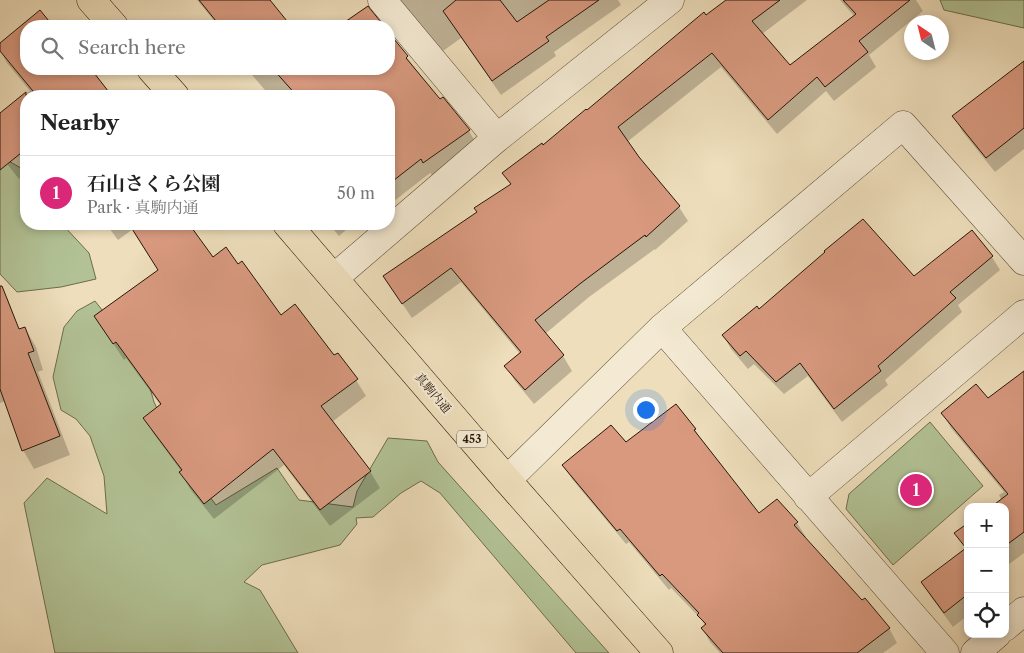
<!DOCTYPE html>
<meta charset="utf-8">
<style>
body{margin:0;font-family:"Libre Caslon Text","Noto Serif JP",serif;background:#f6f6f6;color:#222}
.controls{position:absolute;right:15px;bottom:15px;display:grid;overflow:hidden;border-radius:10px;box-shadow:0 2px 8px #0003}
.controls button{width:45px;height:45px;display:grid;place-items:center;padding:0;border:0;border-bottom:1px solid #e0e0e0;background:#fff;color:#222;font:25px sans-serif}
.compass{position:absolute;left:904px;top:15px;width:45px;height:45px;border-radius:50%;background:#fff;box-shadow:0 2px 8px #0003;rotate:325deg}
.you{position:absolute;left:645px;top:409px;width:18px;height:18px;margin:-12px;border:4px solid #fff;border-radius:50%;background:#1a73e8;box-shadow:0 0 0 8px #1a73e833}
.badge{display:grid;place-items:center;width:32px;height:32px;border-radius:50%;background:#db2777;color:#fff;font-size:16px;font-weight:700}
.pin{position:absolute;translate:-50% -50%;border:2px solid #fff;box-shadow:0 1px 5px #0006}
.list{margin:0;padding:0;list-style:none}
h2{display:flex;justify-content:space-between;align-items:center;height:65px;margin:0;padding:0 20px;font-size:21px}
h2 small{font-size:16px;font-weight:400;color:#767676}
.list li{display:grid;grid-template-columns:32px 1fr auto;gap:15px;align-items:center;box-sizing:border-box;height:75px;padding:0 20px;border-top:1px solid #e0e0e0}
.list b{display:block;font-size:19px;white-space:nowrap}
.list p{margin:0;font-size:16px;white-space:nowrap;color:#767676}
.list em{font-size:16px;font-style:normal;color:#767676}
.icon{flex:none;width:28px;height:28px;fill:none;stroke:currentColor;stroke-width:2;stroke-linecap:round;stroke-linejoin:round}
.map{position:relative;flex:none;width:1024px;height:653px;overflow:hidden}
.search{position:absolute;background:#fff;box-shadow:0 2px 8px #0003;left:20px;top:20px;width:375px;height:55px;display:flex;align-items:center;gap:12px;box-sizing:border-box;padding:0 18px;border-radius:20px;color:#767676;font-size:19px}
.panel{position:absolute;background:#fff;box-shadow:0 2px 8px #0003;left:20px;top:90px;width:375px;height:140px;border-radius:20px}
.map>svg:first-child{display:block}
</style>
<div class="map">
<svg width="1024" height="653" viewBox="0 0 1024 653">
<rect width="100%" height="100%" fill="#eedebb"/>
<filter id="stains"><feTurbulence type="fractalNoise" baseFrequency=".004" numOctaves="4"/><feColorMatrix values="0 0 0 0 .2 0 0 0 0 .09 0 0 0 0 .02 0 0 0 .5 -.17"/></filter>
<radialGradient id="worn" r=".72"><stop offset=".6" stop-color="#630" stop-opacity="0"/><stop offset="1" stop-color="#630" stop-opacity=".3"/></radialGradient>
<path fill="#b2c295" stroke="#6c6c4e" d="M940,0H1024V28L944,10Z
M0,156L26,171V224H62L89,253L96,279L61,287L17,292L0,274Z
M95,301L114,325L145,371L154,402L181,459L216,505L277,468L299,500L353,507L357,491L388,438L427,441L438,462L609,653H576L440,493L421,481L401,493L373,517L356,518L357,524L340,545L262,565L244,582L260,590L298,653H55L24,503L47,478L107,514L104,476L90,436L76,419L61,410L53,377L64,327L77,311Z
M930,422L983,486L893,565L846,509L849,494Z"/>
<path fill="#0003" d="M197,0H269L290,26H214L216,23Z
M400,0H618L621,5L554,52L556,56L501,95L461,38L443,51Z
M728,0H807L762,34L790,67L855,17L840,0H916L923,11L869,55L876,67L834,101L826,91L777,134L721,67L627,142L638,157L679,207L688,221L655,250V249L589,297L545,334L563,356L572,371L534,404L515,381L506,366L520,354L461,282L412,318L384,277L478,212L511,185L504,173L564,129Z
M40,12L51,26H26V69H89L109,96H26V173L19,179L0,155V114L30,91L7,63L0,50V45Z
M389,34L440,101L469,131L477,145L433,176L430,173L389,205V96H270L247,69H389Z
M1024,62V149L995,172L962,131L954,116Z
M106,224H187L212,259L238,266L280,316L334,357L356,380L366,396L332,422L370,471L380,488L330,526L284,465L214,519L190,489L181,473L182,472L154,434L144,418L161,406L126,358L124,360L96,317L159,271L133,229L118,240Z
M329,224H353L339,236Z
M992,257L1000,270L958,305L962,312L885,380L888,385L842,422L808,376L784,394L754,364L748,369L731,349L723,335L759,311L914,278Z
M0,286L8,300L19,330L25,328L36,347L43,370L38,372L70,455L34,469L23,450L5,401L0,403Z
M1024,373V553L1005,567V507L999,495L1004,492L951,428L943,414L988,400Z
M676,405L695,430L702,442L759,515L777,500L797,523L806,537L804,538L862,602L889,628L897,643L883,653H720L710,642L702,628L705,626L702,620L671,588L669,590L629,542L626,544L572,479L563,465L626,444Z
M968,579V615L953,627L931,597L923,583Z"/>
<path fill="#d8997f" stroke="#271608" d="M199,0H270L291,26H220Z
M456,0H500L517,22L549,0H599L546,37L549,41L492,81L443,11Z
M726,0H780L752,21L790,65L856,14L843,0H910L859,41L868,52L825,87L817,77L768,120L712,53L618,127L639,157L680,206L646,237L645,235L581,283L535,320L564,355L525,390L504,366L521,352L451,268L402,304L383,276L477,212L474,208L511,184L502,173L542,143L543,145L586,109L587,110L704,12L706,15Z
M368,6L384,26H339Z
M40,10L53,26H26V69H91L112,96H37L0,51V43Z
M389,33L408,56L406,58L440,99L443,97L470,130L423,163L421,159L389,184V96H297L273,69H389Z
M1024,61V128L986,158L952,116Z
M26,92V149L0,170V113Z
M863,219L914,276L972,230L993,256L950,292L956,298L878,366L881,371L834,409L800,363L776,382L746,351L740,356L722,335L757,306L759,309L825,252L824,251Z
M129,224H189L213,257L226,247L238,264L242,261L281,315L295,304L334,355L338,353L358,379L321,406L371,471L320,510L273,449L204,504L179,472L182,470L143,418L161,404L116,342L113,344L94,316L158,270Z
M0,286H2L19,329L25,327L34,351L28,353L60,436L22,451L0,389Z
M1024,371V532L1005,546V507H991L1008,494L941,413L976,384L988,398Z
M676,404L696,429L694,430L759,513L777,499L798,522L794,525L862,600L865,598L890,628L857,653H723L701,628L706,624L697,615L699,613L662,574L660,576L620,529L617,531L562,465L611,425L626,442Z
M968,523V594L944,613L921,582L966,548L954,533Z"/>
<g fill="none" stroke-linecap="round" stroke-linejoin="round">
<defs>
<path id="minor" d="M382,0L497,138
M334,278L497,138L670,0
M662,328L945,653
M507,480L662,328L903,125L1024,261
M808,497L1024,314
M1005,627L1024,611
M975,653L997,634"/>
<path id="highway" d="M91,0L114,26
M151,69L175,96
M287,224L507,480L659,653"/>
</defs>
<use href="#minor" stroke="#594835" stroke-width="29"/>
<use href="#highway" stroke="#271608" stroke-width="29"/>
<use href="#minor" stroke="#f4ead3" stroke-width="28"/>
<use href="#highway" stroke="#eedebb" stroke-width="28"/>
</g>
<g text-anchor="middle" stroke-width="4" stroke-linejoin="round" paint-order="stroke">
<rect fill="#f4ead3" stroke="#645645" stroke-width="1" x="457" y="430.5" width="30" height="17" rx="4"/>
<g font-size="11" font-weight="bold" fill="#271608">
<text x="472" y="443">453</text>
</g>
<g font-size="12" fill="#271608" stroke="#f4ead3">
<text transform="translate(433 393) rotate(50)" y="4">真駒内通</text>
</g>
</g>
<rect width="100%" height="100%" filter="url(#stains)"/>
<rect width="100%" height="100%" fill="url(#worn)"/>
</svg>
<div class="controls">
<button>+</button>
<button>−</button>
<button><svg class="icon" aria-label="locate" viewBox="0 0 24 24"><circle cx="12" cy="12" r="6"/><path d="M12 2v4M12 18v4M2 12h4M18 12h4"/></svg></button>
</div>
<svg class="compass" viewBox="-18 -18 36 36"><path d="M0-13l5 13h-10z" fill="#e53935"/><path d="M0 13l5-13h-10z" fill="#767676"/></svg>
<div class="you"></div>
<div class="pin badge" style="left:916px;top:490px">1</div>
<div class="search"><svg class="icon" aria-label="search" viewBox="0 0 24 24"><circle cx="10" cy="10" r="6"/><path d="M15 15l6 6"/></svg>Search here</div>
<section class="panel">
<h2>Nearby<small></small></h2>
<ul class="list">
<li><span class="badge">1</span><div><b>石山さくら公園</b><p>Park · 真駒内通</p></div><em>50 m</em></li>
</ul>
</section>
</div>
